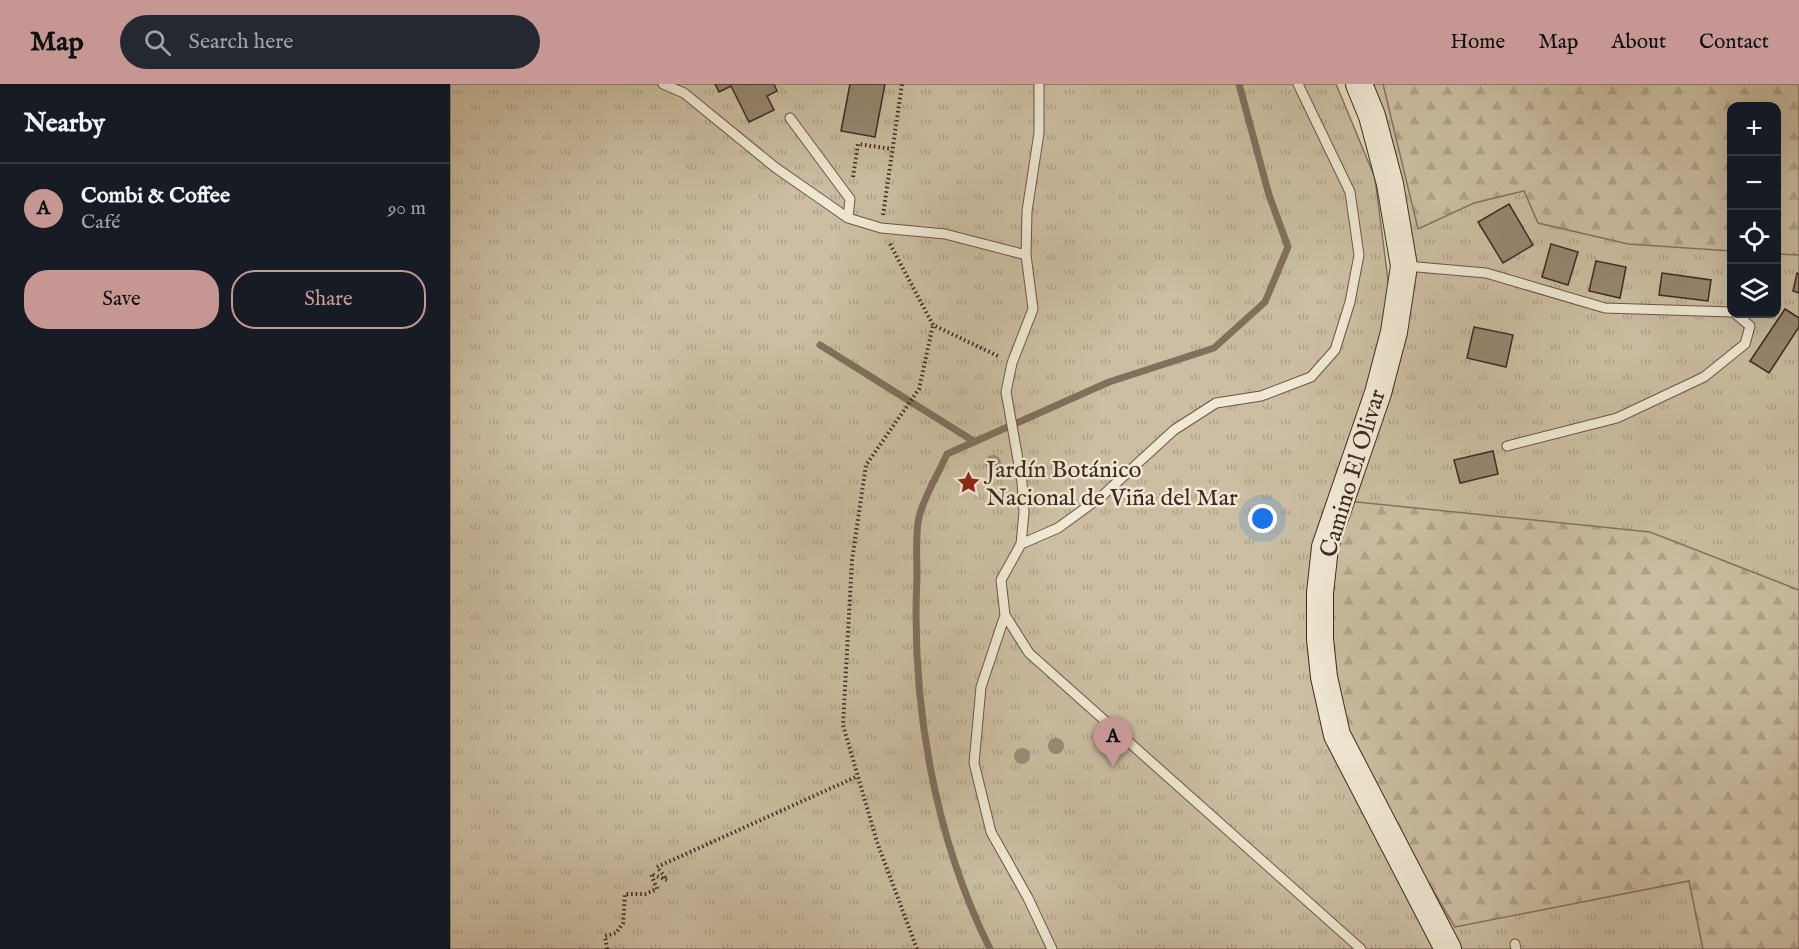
<!DOCTYPE html>
<meta charset="utf-8">
<style>
body{margin:0;font-family:"IM FELL English",serif;background:#242831;color:#f1f3f6}
.controls{position:absolute;right:18px;top:18px;display:grid;overflow:hidden;border-radius:12px;box-shadow:0 6px 24px #0002}
.controls button{width:54px;height:54px;display:grid;place-items:center;padding:0;border:0;border-bottom:2px solid #363941;background:#171b24;color:#f1f3f6;font:30px sans-serif}
.you{position:absolute;left:813px;top:435px;width:21px;height:21px;margin:-15px;border:4px solid #fff;border-radius:50%;background:#1a73e8;box-shadow:0 0 0 9px #1a73e833}
.badge{display:grid;place-items:center;width:39px;height:39px;border-radius:50%;background:#c59692;color:#111;font-size:20px;font-weight:700}
.pin{position:absolute;translate:-50% -50px;filter:drop-shadow(0 2px 3px #0008)}
.pin::after{content:'';position:absolute;top:32px;width:21px;height:18px;background:inherit;clip-path:polygon(0 0,100% 0,50% 100%)}
.list{margin:0;padding:0;list-style:none}
h2{display:flex;justify-content:space-between;align-items:center;height:78px;margin:0;padding:0 24px;font-size:26px}
h2 small{font-size:20px;font-weight:400;color:#9ea1a6}
.list li{display:grid;grid-template-columns:39px 1fr auto;gap:18px;align-items:center;box-sizing:border-box;height:90px;padding:0 24px;border-top:2px solid #363941}
.list b{display:block;font-size:22px;white-space:nowrap}
.list p{margin:0;font-size:20px;white-space:nowrap;color:#9ea1a6}
.list em{font-size:20px;font-style:normal;color:#9ea1a6}
.actions{display:flex;gap:12px;padding:18px 24px}
.actions a{flex:1;padding:14px 0;border:2px solid #c59692;border-radius:24px;text-align:center;font-size:21px;color:#c59692}
.actions .main{background:#c59692;color:#111}
.icon{flex:none;width:33px;height:33px;fill:none;stroke:currentColor;stroke-width:2;stroke-linecap:round;stroke-linejoin:round}
.map{position:relative;flex:none;width:1349px;height:865px;overflow:hidden}
header{display:flex;align-items:center;gap:36px;box-sizing:border-box;height:84px;padding:0 30px;background:#c59692;color:#111}
header strong{font-size:28px}
nav{display:flex;gap:33px;margin-inline-start:auto;font-size:21px}
.search{width:420px;height:54px;background:#242831;display:flex;align-items:center;gap:15px;box-sizing:border-box;padding:0 21px;border-radius:33px;color:#9ea1a6;font-size:22px}
main{display:flex}
aside{flex:1;background:#171b24}
.map>svg:first-child{display:block}
</style>
<header>
<strong>Map</strong>
<div class="search"><svg class="icon" aria-label="search" viewBox="0 0 24 24"><circle cx="10" cy="10" r="6"/><path d="M15 15l6 6"/></svg>Search here</div>
<nav><a>Home</a><a>Map</a><a>About</a><a>Contact</a></nav>
</header>
<main>
<aside>
<h2>Nearby<small></small></h2>
<ul class="list">
<li><span class="badge">A</span><div><b>Combi &amp; Coffee</b><p>Café</p></div><em>90 m</em></li>
</ul>
<div class="actions"><a class="main">Save</a><a>Share</a></div>
</aside>
<div class="map">
<svg width="1349" height="865" viewBox="0 0 1349 865">
<defs>
<pattern id="grass-tufts" width="24" height="20" patternUnits="userSpaceOnUse" patternTransform="scale(1.5)"><rect width="24" height="20" fill="#cbbea2"/><path d="M3 7l-1-3M5 7V3M7 7l1-3M15 17l-1-3M17 17v-4M19 17l1-3" fill="none" stroke="#afa38b"/></pattern>
<pattern id="forest-firs" width="22" height="20" patternUnits="userSpaceOnUse" patternTransform="scale(1.5)"><rect width="22" height="20" fill="#cbbea2"/><path d="M5 1l3.5 6h-7zM16 11l3.5 6h-7z" fill="#afa38b"/></pattern>
</defs>
<rect width="100%" height="100%" fill="#e8dcbd"/>
<filter id="stains"><feTurbulence type="fractalNoise" baseFrequency=".00333" numOctaves="4"/><feColorMatrix values="0 0 0 0 .2 0 0 0 0 .09 0 0 0 0 .02 0 0 0 .5 -.17"/></filter>
<radialGradient id="worn" r=".72"><stop offset=".6" stop-color="#630" stop-opacity="0"/><stop offset="1" stop-color="#630" stop-opacity=".3"/></radialGradient>
<path fill="url(#grass-tufts)" stroke="#847460" stroke-width="1.5" fill-rule="evenodd" d="M0,0H886L925,94L941,220L917,314L867,454L990,865H0Z
M914,0H1349V865H1003L939,733L877,512L957,201ZM1282,22H1326V230H1282Z"/>
<path fill="url(#forest-firs)" stroke="#847460" stroke-width="1.5" d="M933,0H1349V171L1327,170L1326,22H1282L1281,167L1178,160L1088,139L1074,107L1024,119L968,145Z
M897,417L1200,448L1349,506V865H1253L1239,797L1005,843L939,733L894,649L877,519Z"/>
<g fill="none" stroke-linecap="round" stroke-linejoin="round">
<path stroke="#81705d" stroke-width="7" d="M370,261L525,358
M540,865C484,752 461,618 467,492C467,473 465,451 469,433C474,412 489,389 497,370L659,298L764,264L815,218L838,163L819,111L789,0"/>
</g>
<path fill="#968771" stroke="#3e2a1f" stroke-width="1.5" d="M265,0H324L327,7L317,12L324,26L299,38L281,2L269,8Z
M400,0H435L425,53L391,47Z
M1059,120L1083,161L1053,179L1028,138Z
M1101,160L1128,168L1118,201L1092,193Z
M1146,177L1176,183L1170,214L1139,207Z
M1212,189L1261,196L1258,217L1209,211Z
M1347,189L1349,190V209L1343,207Z
M1335,225L1349,234V243L1319,289L1300,277Z
M1024,243L1063,251L1056,283L1017,274Z
M1043,367L1048,390L1010,399L1004,376Z"/>
<g fill="none" stroke-linecap="round" stroke-linejoin="round">
<defs>
<path id="service" d="M213,0L234,9L326,84L398,134L431,144L495,150L576,171
M589,0V49L577,127L576,171L583,225L562,279L556,308L572,398L574,428L571,460L551,496L555,531L531,603L524,679L541,748L578,814L602,865
M340,34L400,115L398,134
M956,182L1036,189L1155,224L1282,228
M1057,362L1167,334L1254,293L1295,260L1300,242L1286,230
M571,460L608,444L652,412L724,346L766,319L811,312L861,293L885,266L900,218L909,171L900,108L848,0
M555,531L579,569L911,865
M1065,860L1066,865"/>
<path id="secondary" d="M909,0L922,32L940,100L954,182L944,248L928,309L875,463L870,509V555L874,593L887,651L998,865"/>
</defs>
<use href="#service" stroke="#685646" stroke-width="11"/>
<use href="#secondary" stroke="#3e2a1f" stroke-width="28"/>
<path stroke="#3e2a1f" stroke-width="4" stroke-dasharray="1.5 3" stroke-linecap="butt" d="M403,93L408,60L442,65
M433,131L452,0
M440,160L483,241L550,273
M157,865L155,852L166,849L173,839L175,810H195L207,805L201,790L217,796L207,783L408,692
M467,865L427,758L393,641L402,476L416,381L469,305L483,241"/>
<use href="#service" stroke="#f0e8d4" stroke-width="9"/>
<use href="#secondary" stroke="#f0e8d4" stroke-width="26"/>
</g>
<g fill="#9a8b74">
<circle cx="543" cy="379" r="8"/>
<circle cx="606" cy="662" r="8"/>
<circle cx="572" cy="672" r="8"/>
</g>
<defs>
<symbol id="sight-bare" viewBox="-9 -9 18 18"><path d="M0-6L1.8-2.2L6-1.7L2.9 1.2L3.7 5.4L0 3.3L-3.7 5.4L-2.9 1.2L-6-1.7L-1.8-2.2Z" fill="#8f2418" stroke="#f0e8d4" stroke-width="2.5" paint-order="stroke"/></symbol>
</defs>
<g fill-rule="evenodd">
<use href="#sight-bare" x="502" y="382" width="33" height="33"/>
</g>
<g text-anchor="middle" stroke-width="5" stroke-linejoin="round" paint-order="stroke">
<g font-size="24" fill="#3e2a1f" stroke="#f0e8d4" text-anchor="start">
<text x="536" y="393">Jardín Botánico<tspan x="536" dy="28">Nacional de Viña del Mar</tspan></text>
</g>
<g font-size="24" fill="#3e2a1f" stroke="#f0e8d4">
<text transform="translate(902 389) rotate(-73)" y="8">Camino El Olivar</text>
</g>
</g>
<rect width="100%" height="100%" filter="url(#stains)"/>
<rect width="100%" height="100%" fill="url(#worn)"/>
</svg>
<div class="controls">
<button>+</button>
<button>−</button>
<button><svg class="icon" aria-label="locate" viewBox="0 0 24 24"><circle cx="12" cy="12" r="6"/><path d="M12 2v4M12 18v4M2 12h4M18 12h4"/></svg></button>
<button><svg class="icon" aria-label="layers" viewBox="0 0 24 24"><path d="M12 4l9 5-9 5-9-5zM3 14l9 5 9-5"/></svg></button>
</div>
<div class="you"></div>
<div class="pin badge" style="left:663px;top:683px">A</div>
</div>
</main>
